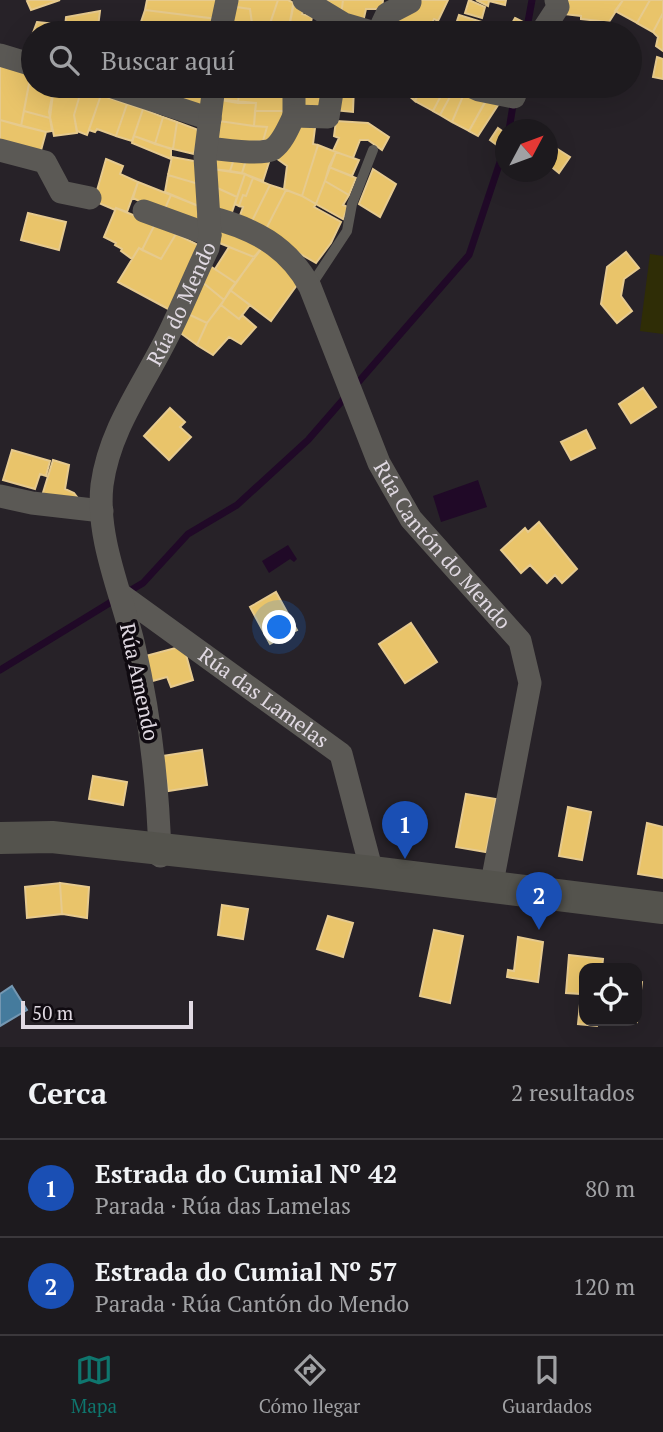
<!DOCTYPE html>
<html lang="es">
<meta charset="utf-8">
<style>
body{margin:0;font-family:"PT Serif",serif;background:#252327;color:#f1f3f6}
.controls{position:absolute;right:21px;bottom:21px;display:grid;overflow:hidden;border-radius:14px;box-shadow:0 7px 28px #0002}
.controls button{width:63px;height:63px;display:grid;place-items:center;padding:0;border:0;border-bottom:2px solid #3b383c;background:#1d1a1e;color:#f1f3f6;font:35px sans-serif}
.compass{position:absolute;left:495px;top:119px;width:63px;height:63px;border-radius:50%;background:#1d1a1e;box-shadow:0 7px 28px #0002;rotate:49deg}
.scale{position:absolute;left:21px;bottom:18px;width:172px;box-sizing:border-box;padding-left:7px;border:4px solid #e0d9e2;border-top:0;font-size:19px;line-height:24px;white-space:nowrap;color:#e0d9e2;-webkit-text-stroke:5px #0f0a10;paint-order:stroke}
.you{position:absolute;left:280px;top:628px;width:24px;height:24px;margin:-18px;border:5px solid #fff;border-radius:50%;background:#1a73e8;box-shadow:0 0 0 10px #1a73e833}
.badge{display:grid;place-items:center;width:46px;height:46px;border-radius:50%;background:#0f766e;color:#fff;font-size:23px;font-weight:700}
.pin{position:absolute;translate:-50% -58px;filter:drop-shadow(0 2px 4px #0008)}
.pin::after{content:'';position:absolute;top:37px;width:24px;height:21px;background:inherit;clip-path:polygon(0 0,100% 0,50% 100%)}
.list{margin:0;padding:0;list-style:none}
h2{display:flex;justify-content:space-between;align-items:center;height:91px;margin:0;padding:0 28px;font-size:30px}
h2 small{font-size:23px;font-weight:400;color:#a0a1a4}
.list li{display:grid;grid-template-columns:46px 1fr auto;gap:21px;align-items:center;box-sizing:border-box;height:98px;padding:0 28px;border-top:2px solid #3b383c}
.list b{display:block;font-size:26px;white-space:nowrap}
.list p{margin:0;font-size:23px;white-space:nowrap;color:#a0a1a4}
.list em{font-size:23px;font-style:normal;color:#a0a1a4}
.icon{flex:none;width:38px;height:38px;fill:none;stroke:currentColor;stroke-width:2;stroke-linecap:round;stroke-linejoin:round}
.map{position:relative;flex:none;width:663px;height:1047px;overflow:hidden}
.search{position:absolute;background:#1d1a1e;box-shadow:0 7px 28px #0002;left:21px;right:21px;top:21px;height:77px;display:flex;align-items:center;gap:18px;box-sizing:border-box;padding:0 24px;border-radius:38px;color:#a0a1a4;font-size:26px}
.sheet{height:287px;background:#1d1a1e}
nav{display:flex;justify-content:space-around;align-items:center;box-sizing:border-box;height:98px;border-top:2px solid #3b383c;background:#1d1a1e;font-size:19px;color:#a0a1a4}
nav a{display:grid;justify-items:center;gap:4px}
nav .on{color:#0f766e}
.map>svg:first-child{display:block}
</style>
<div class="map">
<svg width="663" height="1047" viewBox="0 0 663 1047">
<rect width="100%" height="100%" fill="#272228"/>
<path fill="#2f2d06" d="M650,254L663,256V334L640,331Z"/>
<path fill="#200927" d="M478,480L487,507L441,522L433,496Z
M288,545L297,559L294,562L290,559L269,573L262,561Z"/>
<path fill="#e9c46a" stroke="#e6ca8e" stroke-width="2" d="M30,0H60L31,10L27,1Z
M147,0H219L217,19L145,10Z
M232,0H278L267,32L253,30L250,9L229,6Z
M278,0H288L294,3L288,33H267Z
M326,0H343L341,15Z
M343,0H383L382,9H366L363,22L341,17Z
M412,0H448L438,21L434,19L429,29H420L415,33H404L389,25Z
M469,0L485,7L482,18L465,13Z
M476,0H506L505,5L489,1L488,6Z
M567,0H623L609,22L581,19V16L563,14Z
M623,0H650L637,23L615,11Z
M650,0H663V13L653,32L637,23Z
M293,5L304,10L302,14L312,17L309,33H288Z
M229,6L250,9L253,33H226Z
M145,10L217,19V32L141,22Z
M100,11L98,27L65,28L66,17Z
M663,13V51L656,46L658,37L653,32Z
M459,15L485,23L483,33H453Z
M515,18L533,27L530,33L507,32Z
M37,22L65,25V28H70L69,33H33V39L31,38Z
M141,22L173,26L172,33H139Z
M176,26L217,32L216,33H175Z
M310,26L339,32V33H309Z
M87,27H98L129,33H86Z
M657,57L663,59V79L653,77Z
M0,65L31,73L21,126L0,120Z
M31,73L33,74V86H54L50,118L24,111Z
M54,86L82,88L74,115L77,133L54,136L49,112Z
M162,86H177L175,101L161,96Z
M217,86H240L238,103L215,99Z
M240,86H289L292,111H255L256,103H238Z
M296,86H328L327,96L296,91Z
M336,86H354L353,112L334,110Z
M398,86H422L415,101Z
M422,86H446L433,111L415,101Z
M446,86H456L440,115L433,111Z
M456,86L466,89L452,122L440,115Z
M82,88L101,95L87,135L77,131L74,115Z
M177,88L210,93L208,113L175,101Z
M466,89L486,100L469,131L452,122Z
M296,91L327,96L323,115L294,113Z
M101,95L127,104L116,136L97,129L95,132L89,130Z
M215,99L256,103L254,126L212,120Z
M487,99L498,105L478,136L469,131Z
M127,104L143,109L132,141L116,136Z
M143,109L163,117L155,144L134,136Z
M24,111L50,118L52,131L46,132L21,126Z
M255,111H292L268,142L263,141L267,127L254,126Z
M163,117L177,122L173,149L155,144Z
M0,120L46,132L40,154L0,142Z
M212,120L254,126L267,127L263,141L209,144Z
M303,120H316L313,144L318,145L302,196L284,189L287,166L276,158Z
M336,121L368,123L389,137L382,150L368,140H360L353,158L333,151L339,138L334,136Z
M177,122L196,129L199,132L194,154L173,149Z
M498,128L505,133V151L490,140Z
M134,136L171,149V159L132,143Z
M548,143L570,157L559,173L548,164Z
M318,145L336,152L316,204L302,196Z
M210,151L236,153L230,171L212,169Z
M336,152L359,160L352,176L329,167Z
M236,153L248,154L242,173L230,171Z
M248,154L270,159L263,181L242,173Z
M172,157L200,162L202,185L168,175Z
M106,159L123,166L120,174L138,182L127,212L116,208L115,210L94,201Z
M329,167L356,178L349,195L325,181Z
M212,169L245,174L237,197L213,186Z
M373,169L396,184L380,217L359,204Z
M245,174L253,178L246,196L243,195L239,206L235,204Z
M168,175L202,185L201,207L165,192Z
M253,178L270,185L251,223L239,218L243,207L239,206L243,195L246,196Z
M325,181L349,195L343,205L348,207L343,219L316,204Z
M138,182L171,195L163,213L133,198Z
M270,185L286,190L264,233L251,223Z
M213,186L237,197L230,218L211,212Z
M286,190L302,196L316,204L314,207L341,222L331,243L316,263L264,233Z
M171,195L201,207L200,229L163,213Z
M116,208L155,224L142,250L139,248L132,259L121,251L122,249L115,245L116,243L104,237Z
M28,213L66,222L59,250L21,240Z
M218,223L265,244L254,257L217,242Z
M155,224L176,234L161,259L142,250Z
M176,234L202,247L172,311L118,282L139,248L161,259Z
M265,244L297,279V285L271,321L230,290Z
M229,247L254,257L236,283L215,269Z
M626,252L639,268L624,279L621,296L632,311L617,323L601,304L607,267Z
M210,266L236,283L224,300L201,281Z
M201,281L224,300L207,323L186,313Z
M230,290L250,305L239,319L221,305Z
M221,305L239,319L242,315L256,327L241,344L229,337L213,355L197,345L207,323Z
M186,313L207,323L197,345L179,332Z
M643,388L656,407L631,423L619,404Z
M170,408L185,422L180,427L191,437L169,460L144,436Z
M586,430L595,448L571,460L561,442Z
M12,450L50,461L46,476L40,474L35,489L3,480Z
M53,460L69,465L65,489L74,493L80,501L41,499Z
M539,522L577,569L562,583L555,575L547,583L530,565L521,573L501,550L525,528L528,532Z
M276,592L297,630L270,644L250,607Z
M411,623L437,662L405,683L379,644Z
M179,647L185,651L193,680L171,687L167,677L149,682L142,657Z
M202,750L207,785L168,791L162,756Z
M93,776L127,782L123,805L89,799Z
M466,794L496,799L486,852L456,847Z
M568,807L591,812L582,860L559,856Z
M647,823L663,827V878L638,874Z
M60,883L62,914L27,918L25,887Z
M60,883L89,887L87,918L62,914Z
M222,905L248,909L243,939L218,935Z
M328,916L353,923L343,957L317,949Z
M434,930L463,936L450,1003L420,996Z
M518,937L543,942L538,982L507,977L508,970L514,971Z
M569,955L603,959L602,968H584V1021H598L597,1026L578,1024L581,994L566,993Z
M637,981L642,982L637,1022L631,1021H637Z"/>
<path fill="#457b9d" stroke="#7497b2" stroke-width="2" d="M12,986L27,1010L0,1026V994Z"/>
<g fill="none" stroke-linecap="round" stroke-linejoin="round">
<path stroke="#200927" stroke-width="7" d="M526,33L532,0
M509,130L514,99
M126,593L143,583L188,534L237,505L308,440L469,255L505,147
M0,670L116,599"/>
<path stroke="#5b5955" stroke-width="10" d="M310,287L347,231L352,204L373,150"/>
<g stroke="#5b5955" stroke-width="23">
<path d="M304,0L344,24L375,33"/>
<path d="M220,33L227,0"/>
<path d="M378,33L387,14L410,2"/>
<path d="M541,33L558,7L556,0"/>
<path d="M0,55L33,65"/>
<path d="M110,86L210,119"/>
<path d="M470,86L479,90L514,97L518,86"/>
<path d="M294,116V86"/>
<path d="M207,148C222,149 261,156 273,149C283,142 289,126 294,116L328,117L333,86"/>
<path d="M0,150L45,162L61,192L90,198"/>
<path d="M144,211L210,235"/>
<path id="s1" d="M209,217C253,228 288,246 310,287L379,463L411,519L520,641L530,683L491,888"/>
<path d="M0,496L32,503L102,511"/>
<path id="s2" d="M120,594L341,754L372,872"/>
<path id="s3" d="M160,856C158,785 150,715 134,646C122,594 96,539 102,485C110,425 149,378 173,325C185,300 196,273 208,248L210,235L205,157L214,86"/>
</g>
<path stroke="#54534d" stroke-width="32" d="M0,838L52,837L372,872L663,908"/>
</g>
<g text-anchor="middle" stroke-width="7" stroke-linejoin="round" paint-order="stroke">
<g font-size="21" fill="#e0d9e2" stroke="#0f0a10">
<text dy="7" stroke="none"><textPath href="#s3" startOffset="576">Rúa do Mendo</textPath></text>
<text dy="7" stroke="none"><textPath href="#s1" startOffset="420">Rúa Cantón do Mendo</textPath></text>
<text transform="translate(139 682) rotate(78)" y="7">Rúa Amendo</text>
<text dy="7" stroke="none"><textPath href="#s2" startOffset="177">Rúa das Lamelas</textPath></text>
</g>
</g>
</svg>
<div class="controls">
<button><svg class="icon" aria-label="locate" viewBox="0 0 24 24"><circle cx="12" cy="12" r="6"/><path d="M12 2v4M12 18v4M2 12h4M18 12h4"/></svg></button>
</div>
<svg class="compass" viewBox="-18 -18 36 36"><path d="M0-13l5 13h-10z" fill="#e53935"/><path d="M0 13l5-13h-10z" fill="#a0a1a4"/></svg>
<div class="scale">50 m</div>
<div class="you"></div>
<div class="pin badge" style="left:405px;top:859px;background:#1a4fb4">1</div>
<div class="pin badge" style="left:539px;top:930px;background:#1a4fb4">2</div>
<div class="search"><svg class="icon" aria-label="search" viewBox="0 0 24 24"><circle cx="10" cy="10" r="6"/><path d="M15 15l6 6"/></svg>Buscar aquí</div>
</div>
<section class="sheet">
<h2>Cerca<small>2 resultados</small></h2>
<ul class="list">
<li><span class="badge" style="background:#1a4fb4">1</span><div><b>Estrada do Cumial Nº 42</b><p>Parada · Rúa das Lamelas</p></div><em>80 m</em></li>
<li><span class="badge" style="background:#1a4fb4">2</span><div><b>Estrada do Cumial Nº 57</b><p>Parada · Rúa Cantón do Mendo</p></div><em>120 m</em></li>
</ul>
</section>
<nav>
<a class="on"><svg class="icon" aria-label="map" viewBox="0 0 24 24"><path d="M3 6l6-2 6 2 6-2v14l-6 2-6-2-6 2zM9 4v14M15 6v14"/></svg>Mapa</a>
<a><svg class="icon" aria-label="directions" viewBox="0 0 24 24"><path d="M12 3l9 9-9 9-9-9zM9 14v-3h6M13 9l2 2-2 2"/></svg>Cómo llegar</a>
<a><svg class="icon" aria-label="saved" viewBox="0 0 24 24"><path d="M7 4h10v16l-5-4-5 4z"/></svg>Guardados</a>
</nav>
